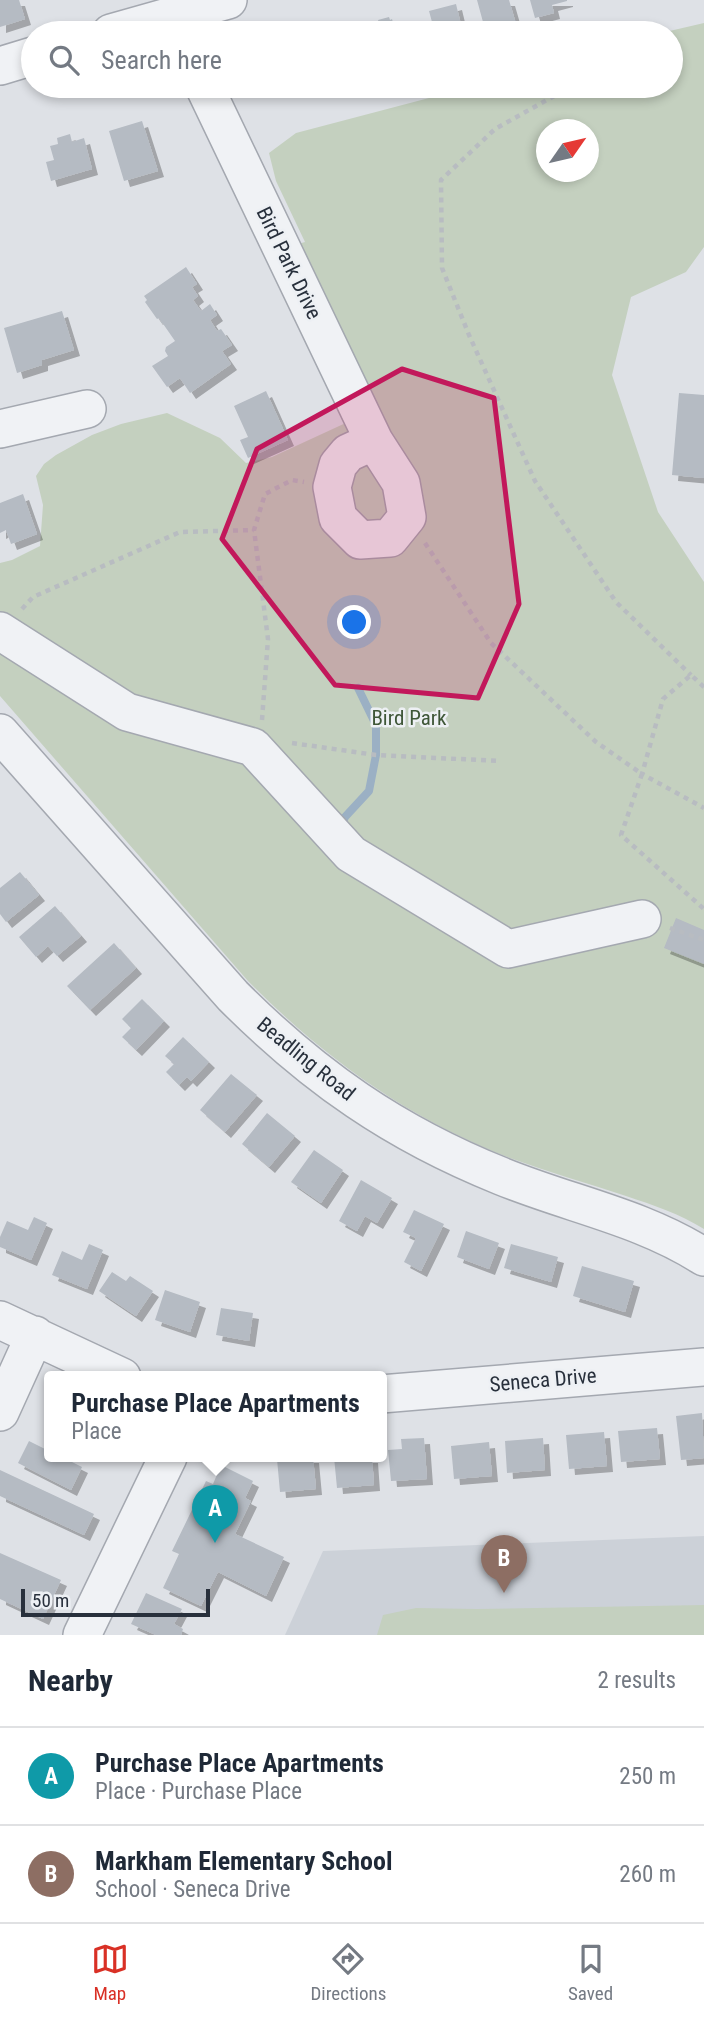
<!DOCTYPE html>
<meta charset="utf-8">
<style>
body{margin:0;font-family:"Roboto Condensed",sans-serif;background:#f6f6f7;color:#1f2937}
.compass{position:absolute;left:536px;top:119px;width:63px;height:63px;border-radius:50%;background:#fff;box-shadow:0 4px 10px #0003;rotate:56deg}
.scale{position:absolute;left:21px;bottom:18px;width:189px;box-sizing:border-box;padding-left:7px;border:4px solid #28303c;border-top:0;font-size:19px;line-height:24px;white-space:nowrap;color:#28303c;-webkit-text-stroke:5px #edf0f4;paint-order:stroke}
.you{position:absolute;left:355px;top:623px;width:24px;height:24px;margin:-18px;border:5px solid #fff;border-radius:50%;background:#1a73e8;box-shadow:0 0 0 10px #1a73e833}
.badge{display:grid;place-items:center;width:46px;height:46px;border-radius:50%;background:#d93025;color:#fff;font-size:23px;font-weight:700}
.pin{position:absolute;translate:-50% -58px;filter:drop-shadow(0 2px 4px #0008)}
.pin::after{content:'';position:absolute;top:37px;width:24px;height:21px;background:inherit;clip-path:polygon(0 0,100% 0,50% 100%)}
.popup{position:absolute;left:44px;top:1371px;width:343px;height:91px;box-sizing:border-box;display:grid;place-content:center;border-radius:7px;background:#fff;filter:drop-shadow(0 2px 5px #0005);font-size:23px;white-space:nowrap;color:#747a83}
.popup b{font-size:26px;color:#1f2937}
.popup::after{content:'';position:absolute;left:50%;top:100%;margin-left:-14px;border:14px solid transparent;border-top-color:#fff}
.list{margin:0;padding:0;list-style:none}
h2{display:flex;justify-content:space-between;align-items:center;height:91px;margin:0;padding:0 28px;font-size:30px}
h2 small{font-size:23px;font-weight:400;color:#747a83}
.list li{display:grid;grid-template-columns:46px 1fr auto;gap:21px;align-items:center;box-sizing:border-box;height:98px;padding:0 28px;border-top:2px solid #e0e1e3}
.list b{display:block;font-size:26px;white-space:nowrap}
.list p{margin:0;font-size:23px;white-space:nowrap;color:#747a83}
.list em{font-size:23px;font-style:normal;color:#747a83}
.icon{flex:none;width:38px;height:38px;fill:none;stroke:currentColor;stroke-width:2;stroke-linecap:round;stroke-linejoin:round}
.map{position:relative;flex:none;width:704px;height:1635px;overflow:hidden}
.search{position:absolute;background:#fff;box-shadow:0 4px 10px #0003;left:21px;right:21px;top:21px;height:77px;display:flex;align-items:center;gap:18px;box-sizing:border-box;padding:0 24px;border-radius:38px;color:#747a83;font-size:26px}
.sheet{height:287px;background:#fff}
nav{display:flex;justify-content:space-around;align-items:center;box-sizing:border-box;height:98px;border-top:2px solid #e0e1e3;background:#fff;font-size:19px;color:#747a83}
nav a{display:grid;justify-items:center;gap:4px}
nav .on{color:#d93025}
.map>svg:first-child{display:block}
</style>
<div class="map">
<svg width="704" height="1635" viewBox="0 0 704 1635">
<defs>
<filter id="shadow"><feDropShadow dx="6" dy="6" stdDeviation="0" flood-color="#0004"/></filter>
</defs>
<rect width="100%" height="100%" fill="#dee1e6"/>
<path fill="#ccd1d8" d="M704,1536V1635H285L323,1551Z"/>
<path fill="#c4d0bf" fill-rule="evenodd" d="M704,23V247L686,272L631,297L612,375L658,512L704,582V1229C680,1214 653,1205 626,1196C587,1183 548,1172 510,1158C409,1119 324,1058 248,981L0,696V563L12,560L40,546L43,505L36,476L44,464L56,455L92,435L121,424L167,413L220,438L246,463L272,457L350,421L273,251L305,242L276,181L269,153L296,133L467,88L505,86H671V33H661ZM546,130H588V172H546Z
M704,1605V1635H377L383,1615L416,1608L477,1609Z"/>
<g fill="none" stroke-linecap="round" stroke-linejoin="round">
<path stroke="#9bb0c4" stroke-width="8" d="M341,827L345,817L369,791L376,755V725L358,688"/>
</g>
<path fill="#b5bbc3" filter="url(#shadow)" d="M0,0H19L25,19L0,27Z
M477,0H509L518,31L510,33H486Z
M530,0H567V1L552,5L554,13L535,18Z
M456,4L463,33H435L429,11Z
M389,17L390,20L392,19L394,26L405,22L409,33H382L378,20Z
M142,121L158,171L124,181L109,131Z
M70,134L72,142L84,138L92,169L51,181L46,162L54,160L50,146L58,144L57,138Z
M186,267L197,284L192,287L198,296L193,300L201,311L210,304L217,315L210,320L217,331L221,329L232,345L222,351L231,364L190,393L180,378L167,387L152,366L168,356L165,351L166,347L175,341L159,318L157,319L145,302L147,300L144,296Z
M62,311L74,350L42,360V365L17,373L4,328Z
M266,391L288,440L248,458L240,440L248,437L234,406Z
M679,393L704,395V478L672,475Z
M23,494L37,534L11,544L6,530L0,533V503Z
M20,872L39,895L6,922L0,914V888Z
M55,906L81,936L57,956L48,946L36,957L19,937Z
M676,918L704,930V964L664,948Z
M114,943L136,968L90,1010L67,986Z
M142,999L164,1021L136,1050L122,1037L131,1028L122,1019Z
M183,1037L209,1062L191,1081L187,1077L179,1085L166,1072L174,1064L165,1056Z
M231,1074L257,1095L225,1132L200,1110Z
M267,1113L295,1136L269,1167L242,1144Z
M314,1150L343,1170L321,1203L291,1182Z
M361,1180L392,1198L377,1223L365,1216L357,1231L339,1221Z
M414,1210L444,1224L421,1271L404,1262L416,1238L403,1232Z
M34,1217L47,1223L31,1260L0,1247V1237L7,1221L28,1230Z
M466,1231L499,1243L489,1269L457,1257Z
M89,1244L103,1250L87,1289L52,1275L62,1251L82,1260Z
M511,1244L558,1257L551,1282L504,1268Z
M582,1266L634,1281L625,1312L573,1296Z
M112,1272L126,1281L130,1276L153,1291L136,1316L99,1291Z
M165,1290L200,1302L190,1332L155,1320Z
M221,1308L253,1313L249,1341L216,1335Z
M702,1413L704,1458L681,1460L676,1416Z
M657,1428L660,1459L621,1462L618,1431Z
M604,1432L607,1466L569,1469L566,1435Z
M424,1438L427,1479L391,1481L388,1450L402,1449L401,1439Z
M543,1438L545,1470L507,1473L505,1441Z
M29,1441L49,1451V1457H62L82,1467L71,1490L18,1463Z
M489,1442L492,1476L454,1479L451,1446Z
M297,1457H313L316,1489L280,1492L277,1459Z
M334,1457H372L374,1485L337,1488Z
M221,1465L253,1481L245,1498L251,1501L235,1534L284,1557L266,1596L218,1572L201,1606L163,1588L179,1554L172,1551L206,1481L213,1484Z
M0,1470L94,1514L84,1535L0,1496Z
M0,1553L61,1580L43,1619L0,1599Z
M146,1593L182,1609L174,1624L183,1629L181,1635H156L131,1624Z"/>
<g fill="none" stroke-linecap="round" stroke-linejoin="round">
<defs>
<path id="minor" d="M111,33L228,0
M0,66L33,56
M204,86L374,441L401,483L407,517L390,538L360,540L338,518L332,487L338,465L348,453L374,441
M0,429L87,409
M0,631L127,712L253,747L351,854L508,949L642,919
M0,733L233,996C314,1077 394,1133 501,1176C569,1204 642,1217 704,1257
M0,1320L122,1377
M381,1394L704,1367
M0,1412L35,1335
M82,1635L168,1457"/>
</defs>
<use href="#minor" stroke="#a4a8b0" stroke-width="40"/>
<path stroke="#b8bcc1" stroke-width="4.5" stroke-dasharray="5 5" stroke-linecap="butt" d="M572,86L495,129L441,180L442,268L469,335L535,481L616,602L691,675
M425,543L491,643L596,742L642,774L621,835L704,909
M22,609L33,597L180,532L254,530
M704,687L691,675L663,699L642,774L704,808
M262,720L268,639L254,530L265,494L292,480L304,482
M292,743L376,755L500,761
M670,928L704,940"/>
<use href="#minor" stroke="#f0f2f5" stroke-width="37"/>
</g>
<path fill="#c2185b" fill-opacity="0.2" stroke="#c2185b" stroke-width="5" stroke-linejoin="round" d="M402,369L494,398L519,604L478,698L335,685L222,539L257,449Z"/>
<g text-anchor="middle" stroke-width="5" stroke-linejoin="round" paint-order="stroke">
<g font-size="21" fill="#28303c" stroke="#edf0f4">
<text transform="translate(289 263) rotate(64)" y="7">Bird Park Drive</text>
<text transform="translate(306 1059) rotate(39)" y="7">Beadling Road</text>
<text transform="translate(543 1380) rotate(-5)" y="7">Seneca Drive</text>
</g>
<g font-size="21" fill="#3e5637" stroke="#edf0f4">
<text x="409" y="725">Bird Park</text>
</g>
</g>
</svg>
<svg class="compass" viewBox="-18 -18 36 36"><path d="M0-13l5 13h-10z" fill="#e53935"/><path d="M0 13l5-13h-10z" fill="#747a83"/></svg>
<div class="scale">50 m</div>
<div class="you"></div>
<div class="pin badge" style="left:215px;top:1543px;background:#0f9aa8">A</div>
<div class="popup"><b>Purchase Place Apartments</b>Place</div>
<div class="pin badge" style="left:504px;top:1593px;background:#8d6e63">B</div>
<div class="search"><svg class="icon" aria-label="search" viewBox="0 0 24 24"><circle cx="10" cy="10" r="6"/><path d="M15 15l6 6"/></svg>Search here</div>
</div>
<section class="sheet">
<h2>Nearby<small>2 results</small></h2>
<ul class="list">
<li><span class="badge" style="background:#0f9aa8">A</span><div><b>Purchase Place Apartments</b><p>Place · Purchase Place</p></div><em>250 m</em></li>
<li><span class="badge" style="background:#8d6e63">B</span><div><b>Markham Elementary School</b><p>School · Seneca Drive</p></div><em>260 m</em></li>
</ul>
</section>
<nav>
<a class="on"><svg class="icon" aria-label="map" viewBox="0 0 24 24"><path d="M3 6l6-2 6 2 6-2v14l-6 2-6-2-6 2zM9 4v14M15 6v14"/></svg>Map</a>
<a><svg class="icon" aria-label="directions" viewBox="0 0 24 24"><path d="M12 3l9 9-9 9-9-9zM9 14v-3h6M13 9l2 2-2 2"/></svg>Directions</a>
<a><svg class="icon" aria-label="saved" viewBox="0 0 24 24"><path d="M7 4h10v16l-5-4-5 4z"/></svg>Saved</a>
</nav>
